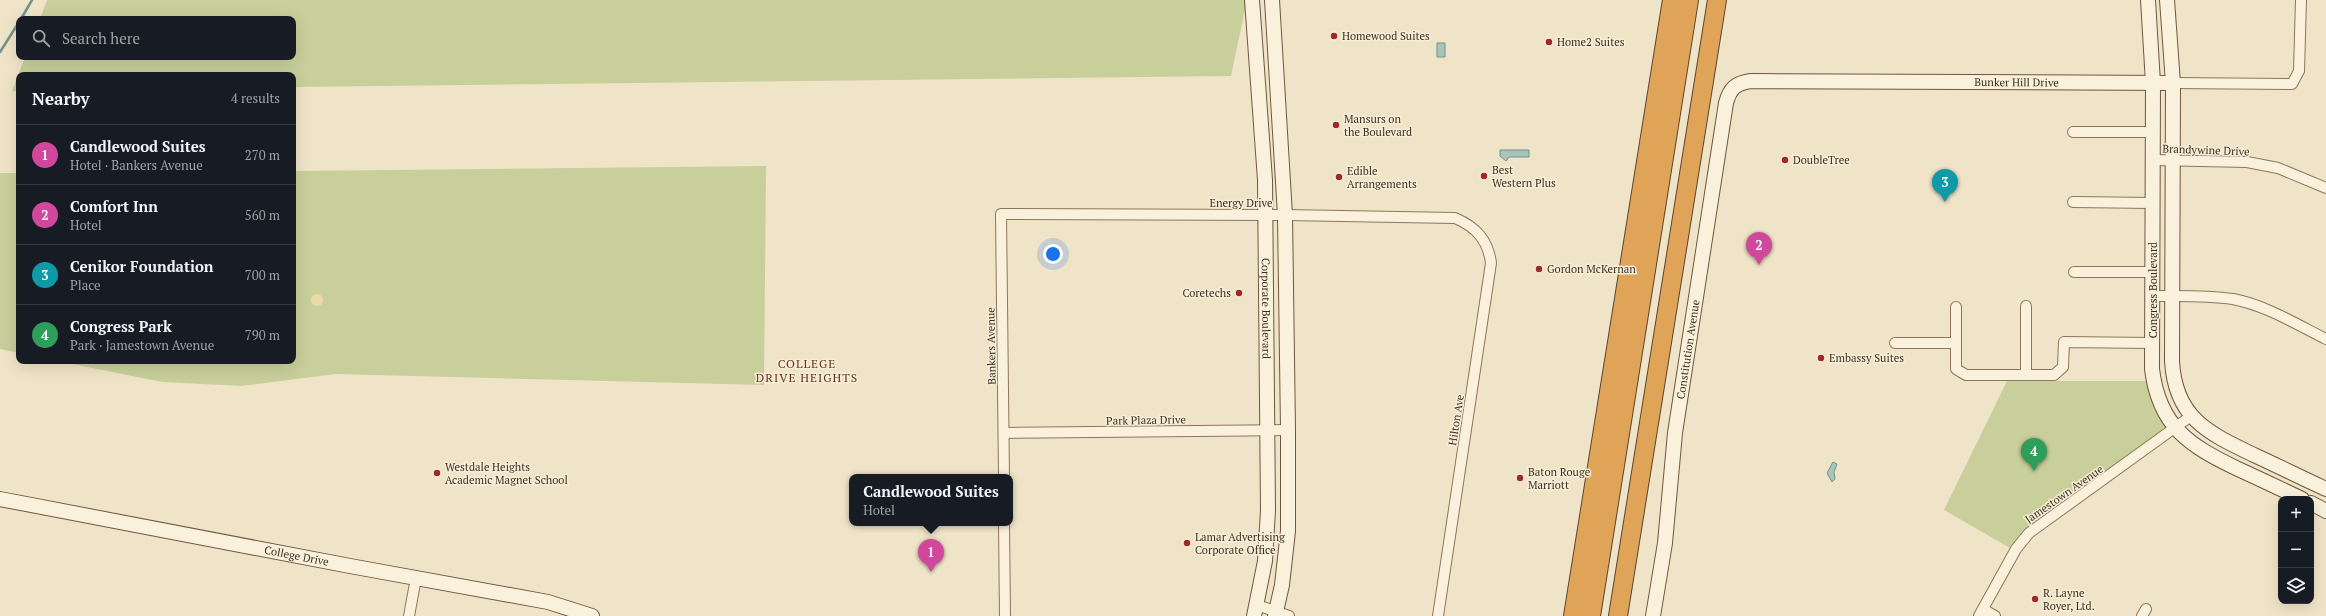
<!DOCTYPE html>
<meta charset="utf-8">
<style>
body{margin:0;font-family:"PT Serif",serif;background:#20242c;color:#f1f3f6}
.controls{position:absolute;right:12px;bottom:12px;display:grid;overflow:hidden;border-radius:8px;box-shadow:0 4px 16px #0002}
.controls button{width:36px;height:36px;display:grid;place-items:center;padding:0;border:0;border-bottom:1px solid #363941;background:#171b24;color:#f1f3f6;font:20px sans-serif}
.you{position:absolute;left:1053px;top:254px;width:14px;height:14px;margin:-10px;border:3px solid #fff;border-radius:50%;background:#1a73e8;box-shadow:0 0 0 6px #1a73e833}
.badge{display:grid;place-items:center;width:26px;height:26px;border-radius:50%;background:#cc999b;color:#fff;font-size:13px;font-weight:700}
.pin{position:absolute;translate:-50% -33px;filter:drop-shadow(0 1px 2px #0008)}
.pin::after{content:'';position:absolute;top:21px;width:14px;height:12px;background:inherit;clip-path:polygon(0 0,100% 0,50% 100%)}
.popup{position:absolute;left:849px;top:474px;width:164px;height:52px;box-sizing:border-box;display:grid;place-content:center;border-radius:8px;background:#171b24;filter:drop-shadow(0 1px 3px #0005);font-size:13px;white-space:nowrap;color:#9ea1a6}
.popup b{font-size:15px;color:#f1f3f6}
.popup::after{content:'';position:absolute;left:50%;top:100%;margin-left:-8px;border:8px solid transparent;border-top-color:#171b24}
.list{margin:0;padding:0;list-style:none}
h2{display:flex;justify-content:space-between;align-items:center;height:52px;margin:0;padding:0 16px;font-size:17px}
h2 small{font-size:13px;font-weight:400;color:#9ea1a6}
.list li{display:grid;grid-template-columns:26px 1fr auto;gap:12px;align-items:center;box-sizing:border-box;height:60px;padding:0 16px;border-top:1px solid #363941}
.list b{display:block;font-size:15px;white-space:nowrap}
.list p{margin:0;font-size:13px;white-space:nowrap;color:#9ea1a6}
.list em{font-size:13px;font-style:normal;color:#9ea1a6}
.icon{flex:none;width:22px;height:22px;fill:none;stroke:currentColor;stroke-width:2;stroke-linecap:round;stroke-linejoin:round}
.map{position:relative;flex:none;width:2326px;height:616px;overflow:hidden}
.search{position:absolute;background:#171b24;box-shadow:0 4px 16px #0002;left:16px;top:16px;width:280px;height:44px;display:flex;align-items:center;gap:10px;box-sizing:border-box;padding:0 14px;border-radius:8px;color:#9ea1a6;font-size:15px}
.panel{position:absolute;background:#171b24;box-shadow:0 4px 16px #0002;left:16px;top:72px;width:280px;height:292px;border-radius:8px}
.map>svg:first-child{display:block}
</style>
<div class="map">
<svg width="2326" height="616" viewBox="0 0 2326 616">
<rect width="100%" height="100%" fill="#f0e4c8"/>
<path fill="#c9cf9b" d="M47,0H1247L1231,76L293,87V75H19V91H12L25,57H293V19H40Z
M766,166L764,385L335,374L242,386L162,382L58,361H293V171Z
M0,173H19V353L0,349Z
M2007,381H2149L2166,425L2162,432L2028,526L2010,548L1944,510Z"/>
<path fill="#ecd9a5" d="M311 300a6 6 0 1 1 12 0a6 6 0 1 1-12 0Z"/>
<path fill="#a9c4bc" stroke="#6f938a" d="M1437,43H1445V57H1437Z
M1500,150H1529V157H1509L1506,161L1500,156Z
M1833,462L1837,464L1834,472L1835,479L1832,482L1827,473Z"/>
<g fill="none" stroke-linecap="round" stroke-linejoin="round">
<path stroke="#6f938a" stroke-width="2.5" d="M21,19L32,0
M0,52L19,22"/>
<defs>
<path id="street" d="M2173,83L2292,84L2299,71L2301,0
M2073,132H2153
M2153,160L2247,162L2278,168L2326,188
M2073,202L2153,203
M2074,272H2153
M2153,296C2179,296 2206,295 2233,299C2265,305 2296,324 2326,339
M1956,307V369L1966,375H2054L2063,367L2064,342L2152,343
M1895,343H1956
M2026,375V306
M1004,433L1288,430
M1004,477L1001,214L1285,215L1455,218C1476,227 1488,240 1491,263L1438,616
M1004,523L1005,616
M1257,605L1289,616
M1983,609L1995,616
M409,616L416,578
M1979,616L2016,549L2029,533L2191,416
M2142,616L2146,609"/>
<g id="secondary">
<path id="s1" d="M1252,0L1265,180L1268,510L1265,561L1254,616"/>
<path d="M1272,0L1285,215L1288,430V531L1282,585L1275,616"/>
<path d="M2148,0L2153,83L2152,369C2159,427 2190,446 2238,469C2260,479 2281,489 2302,499"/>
<path d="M2167,0L2173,83L2172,361C2175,418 2208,433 2254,455C2278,466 2302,478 2326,489"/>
<path id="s2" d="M0,499L350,566L548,602L592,616"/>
<path d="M2311,503L2326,511"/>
<path id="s3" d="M1653,616L1665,543L1675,433L1726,103C1730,88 1736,83 1751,81L2173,83"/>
</g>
<path id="highway" d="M1573,616L1672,0
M1591,616L1689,0
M1618,616L1717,0"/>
</defs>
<use href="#street" stroke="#8d765c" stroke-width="12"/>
<use href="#secondary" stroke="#6f573f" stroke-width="16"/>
<use href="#highway" stroke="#5b4430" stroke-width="20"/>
<use href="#street" stroke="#faf1dc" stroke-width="10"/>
<use href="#secondary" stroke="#faf1dc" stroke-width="14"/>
<use href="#highway" stroke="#e0a458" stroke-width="18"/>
</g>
<g fill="#9e2a2b" stroke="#f7eed8" stroke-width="1.5">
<circle cx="1334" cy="36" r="4"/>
<circle cx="1549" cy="42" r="4"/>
<circle cx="1336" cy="125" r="4"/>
<circle cx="1785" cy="160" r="4"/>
<circle cx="1484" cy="176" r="4"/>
<circle cx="1339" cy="177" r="4"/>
<circle cx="1539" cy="269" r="4"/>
<circle cx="1239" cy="293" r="4"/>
<circle cx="1821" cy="358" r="4"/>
<circle cx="437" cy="473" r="4"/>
<circle cx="1520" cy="478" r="4"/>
<circle cx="1187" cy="543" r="4"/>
<circle cx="2035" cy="599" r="4"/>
</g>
<g text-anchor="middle" stroke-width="3" stroke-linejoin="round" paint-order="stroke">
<g font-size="11" fill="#3d2e20" stroke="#f7eed8" text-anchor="start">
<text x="1342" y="40">Homewood Suites</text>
<text x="1557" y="46">Home2 Suites</text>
<text x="1344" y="123">Mansurs on<tspan x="1344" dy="13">the Boulevard</tspan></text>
<text x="1793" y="164">DoubleTree</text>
<text x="1492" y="174">Best<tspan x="1492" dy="13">Western Plus</tspan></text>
<text x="1347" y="175">Edible<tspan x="1347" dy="13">Arrangements</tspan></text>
<text x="1547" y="273">Gordon McKernan</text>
<text x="1231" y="297" text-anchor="end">Coretechs</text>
<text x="1829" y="362">Embassy Suites</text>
<text x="445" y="471">Westdale Heights<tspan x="445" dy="13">Academic Magnet School</tspan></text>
<text x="1528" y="476">Baton Rouge<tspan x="1528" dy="13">Marriott</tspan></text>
<text x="1195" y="541">Lamar Advertising<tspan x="1195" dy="13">Corporate Office</tspan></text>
<text x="2043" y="597">R. Layne<tspan x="2043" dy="13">Royer, Ltd.</tspan></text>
</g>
<g font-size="11" fill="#3d2e20" stroke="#f7eed8">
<text dy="4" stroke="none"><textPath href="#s3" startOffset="820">Bunker Hill Drive</textPath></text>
<text transform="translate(2206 150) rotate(2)" y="4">Brandywine Drive</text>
<text x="1241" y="207">Energy Drive</text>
<text transform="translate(2153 290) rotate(-90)" y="4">Congress Boulevard</text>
<text dy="4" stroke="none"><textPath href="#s1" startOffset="309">Corporate Boulevard</textPath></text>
<text transform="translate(991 346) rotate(-91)" y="4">Bankers Avenue</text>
<text dy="4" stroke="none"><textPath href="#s3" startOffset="269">Constitution Avenue</textPath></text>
<text transform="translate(1146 420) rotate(-1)" y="4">Park Plaza Drive</text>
<text transform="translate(1456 420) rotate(-81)" y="4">Hilton Ave</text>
<text transform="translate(2064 494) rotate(-35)" y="4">Jamestown Avenue</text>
<text dy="4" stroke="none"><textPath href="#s2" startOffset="302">College Drive</textPath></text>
</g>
<g font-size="12" letter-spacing="1" fill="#6b2e1e" stroke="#f7eed8">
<text x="807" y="368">COLLEGE<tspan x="807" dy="14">DRIVE HEIGHTS</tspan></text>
</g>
</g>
</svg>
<div class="controls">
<button>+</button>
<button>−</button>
<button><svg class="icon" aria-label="layers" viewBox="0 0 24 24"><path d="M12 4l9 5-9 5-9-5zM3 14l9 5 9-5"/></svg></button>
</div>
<div class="you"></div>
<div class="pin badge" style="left:931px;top:572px;background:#d1479c">1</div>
<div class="popup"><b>Candlewood Suites</b>Hotel</div>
<div class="pin badge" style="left:1759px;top:265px;background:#d1479c">2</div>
<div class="pin badge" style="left:1945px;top:202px;background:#0f9aa8">3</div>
<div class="pin badge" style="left:2034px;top:471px;background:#2e9e5b">4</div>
<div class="search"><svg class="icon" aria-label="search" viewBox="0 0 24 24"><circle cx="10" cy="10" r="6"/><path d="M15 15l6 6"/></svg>Search here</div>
<section class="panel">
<h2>Nearby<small>4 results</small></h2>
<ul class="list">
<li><span class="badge" style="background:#d1479c">1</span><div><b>Candlewood Suites</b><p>Hotel · Bankers Avenue</p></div><em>270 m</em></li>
<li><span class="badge" style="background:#d1479c">2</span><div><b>Comfort Inn</b><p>Hotel</p></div><em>560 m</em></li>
<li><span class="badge" style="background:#0f9aa8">3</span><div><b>Cenikor Foundation</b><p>Place</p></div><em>700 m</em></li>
<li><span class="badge" style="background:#2e9e5b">4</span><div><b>Congress Park</b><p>Park · Jamestown Avenue</p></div><em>790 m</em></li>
</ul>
</section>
</div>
